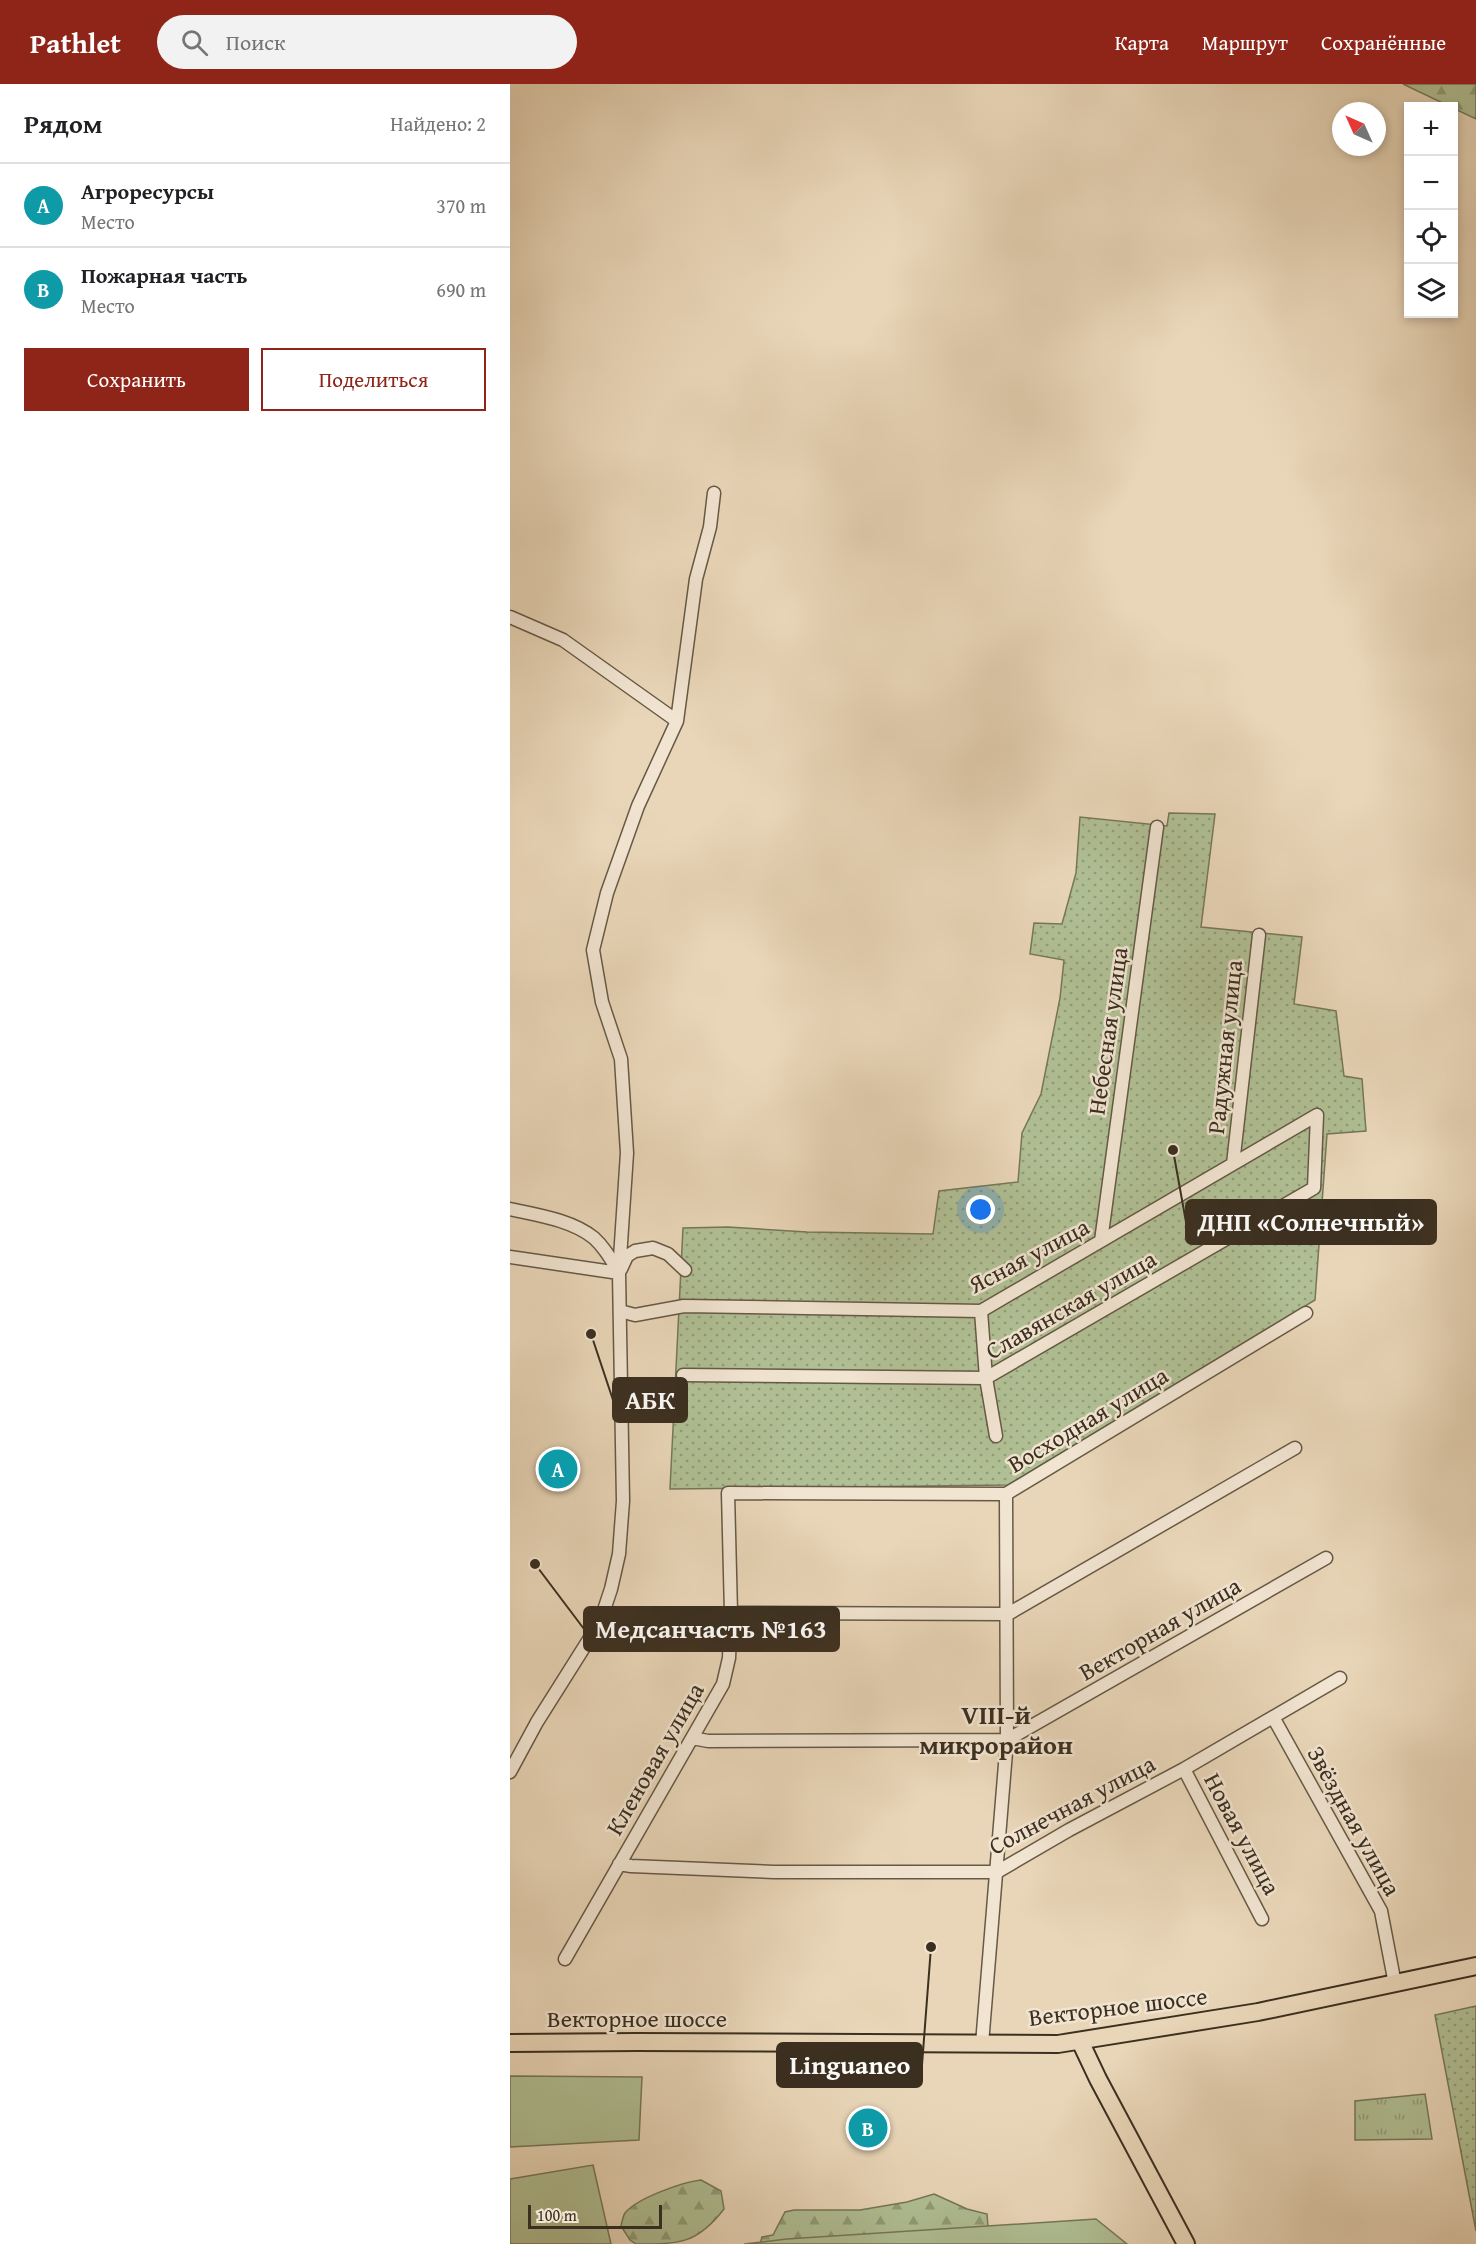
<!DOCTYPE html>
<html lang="ru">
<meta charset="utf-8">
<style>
body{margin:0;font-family:"Gentium Book Plus",serif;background:#f2f2f2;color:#202124}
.controls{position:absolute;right:18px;top:18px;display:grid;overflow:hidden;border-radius:0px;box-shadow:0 3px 9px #0003}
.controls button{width:54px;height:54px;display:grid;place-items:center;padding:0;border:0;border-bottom:2px solid #e0e0e0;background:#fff;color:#202124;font:30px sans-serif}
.compass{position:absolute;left:822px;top:18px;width:54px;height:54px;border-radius:50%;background:#fff;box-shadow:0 3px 9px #0003;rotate:315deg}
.scale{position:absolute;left:18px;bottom:15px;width:134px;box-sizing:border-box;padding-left:6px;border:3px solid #3b2f20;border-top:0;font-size:16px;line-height:21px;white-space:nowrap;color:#3b2f20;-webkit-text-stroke:4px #f1e4d1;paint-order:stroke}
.you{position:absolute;left:471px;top:1126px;width:21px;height:21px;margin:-15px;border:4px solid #fff;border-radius:50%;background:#1a73e8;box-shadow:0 0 0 9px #1a73e833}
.badge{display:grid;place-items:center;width:39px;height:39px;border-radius:50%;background:#8f2418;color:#fff;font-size:20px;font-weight:700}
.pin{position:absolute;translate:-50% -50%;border:3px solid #fff;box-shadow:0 2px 6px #0006}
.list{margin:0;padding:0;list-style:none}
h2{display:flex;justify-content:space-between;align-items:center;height:78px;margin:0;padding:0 24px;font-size:26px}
h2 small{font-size:20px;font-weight:400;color:#757577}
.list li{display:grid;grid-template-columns:39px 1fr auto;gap:18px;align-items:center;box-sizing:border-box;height:84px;padding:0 24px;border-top:2px solid #e0e0e0}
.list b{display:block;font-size:22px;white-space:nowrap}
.list p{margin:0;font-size:20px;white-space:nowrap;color:#757577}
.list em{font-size:20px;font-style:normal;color:#757577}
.actions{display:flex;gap:12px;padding:18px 24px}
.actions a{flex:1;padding:14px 0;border:2px solid #8f2418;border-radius:0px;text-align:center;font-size:21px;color:#8f2418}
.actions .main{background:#8f2418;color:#fff}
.icon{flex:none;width:33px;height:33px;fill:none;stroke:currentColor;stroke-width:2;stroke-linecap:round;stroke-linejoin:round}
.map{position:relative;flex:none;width:966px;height:2160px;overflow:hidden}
header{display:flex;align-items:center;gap:36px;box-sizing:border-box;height:84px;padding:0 30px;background:#8f2418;color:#fff}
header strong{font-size:28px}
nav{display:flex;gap:33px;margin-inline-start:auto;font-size:21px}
.search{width:420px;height:54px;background:#f2f2f2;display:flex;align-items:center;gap:15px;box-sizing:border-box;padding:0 21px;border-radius:33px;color:#757577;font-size:22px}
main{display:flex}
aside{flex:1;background:#fff}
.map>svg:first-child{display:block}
</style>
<header>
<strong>Pathlet</strong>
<div class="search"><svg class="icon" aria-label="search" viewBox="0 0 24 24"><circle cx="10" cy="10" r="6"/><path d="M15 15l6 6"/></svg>Поиск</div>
<nav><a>Карта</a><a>Маршрут</a><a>Сохранённые</a></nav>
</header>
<main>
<aside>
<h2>Рядом<small>Найдено: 2</small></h2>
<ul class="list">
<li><span class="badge" style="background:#0f9aa8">A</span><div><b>Агроресурсы</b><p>Место</p></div><em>370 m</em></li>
<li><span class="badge" style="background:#0f9aa8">B</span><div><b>Пожарная часть</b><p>Место</p></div><em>690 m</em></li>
</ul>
<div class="actions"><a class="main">Сохранить</a><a>Поделиться</a></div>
</aside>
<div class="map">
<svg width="966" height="2160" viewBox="0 0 966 2160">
<defs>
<pattern id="grass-dots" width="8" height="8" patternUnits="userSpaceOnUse" patternTransform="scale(1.5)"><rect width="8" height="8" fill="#b0bf94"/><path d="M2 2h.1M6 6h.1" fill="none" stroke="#909c78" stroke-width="1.8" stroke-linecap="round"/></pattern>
<pattern id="forest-firs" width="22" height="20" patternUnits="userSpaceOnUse" patternTransform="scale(1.5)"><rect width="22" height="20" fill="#b0bf94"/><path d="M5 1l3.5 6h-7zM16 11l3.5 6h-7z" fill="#909c78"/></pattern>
<pattern id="park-tufts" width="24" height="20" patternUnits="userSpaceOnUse" patternTransform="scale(1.5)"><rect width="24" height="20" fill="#b0bf94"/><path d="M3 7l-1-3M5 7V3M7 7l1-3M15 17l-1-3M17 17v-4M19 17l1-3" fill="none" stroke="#909c78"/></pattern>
</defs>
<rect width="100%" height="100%" fill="#e9d6b8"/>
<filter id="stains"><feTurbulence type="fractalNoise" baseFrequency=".00333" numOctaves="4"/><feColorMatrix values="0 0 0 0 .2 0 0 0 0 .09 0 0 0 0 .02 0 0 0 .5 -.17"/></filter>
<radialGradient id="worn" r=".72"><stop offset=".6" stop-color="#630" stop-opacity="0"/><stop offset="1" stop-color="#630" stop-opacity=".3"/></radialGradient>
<path fill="url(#grass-dots)" stroke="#76775a" stroke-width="1.5" d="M659,729L705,730L691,843L792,853L784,920L826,927L834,992L852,995L856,1047L817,1050L805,1216L498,1401L160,1405L173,1144L218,1143L297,1148L423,1150L429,1107L508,1098L512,1049L531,1010L550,914L554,876L520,870L524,839L552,840L566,789L570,733L657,742Z
M966,1922V2147L925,1931Z"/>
<path fill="url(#forest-firs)" stroke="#76775a" stroke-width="1.5" d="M893,0H966V35Z
M191,2096L211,2107L214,2125C187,2160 170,2160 126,2160L120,2156L111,2142C112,2138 113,2132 115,2129C127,2114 173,2098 191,2096Z
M424,2110L457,2125L477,2130L478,2143L405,2160H250L252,2153L263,2151L275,2128L284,2126H350L397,2118Z"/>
<path fill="url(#park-tufts)" stroke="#76775a" stroke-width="1.5" d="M915,2010L922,2055L845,2056V2017Z"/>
<path fill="#b0bf94" stroke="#76775a" stroke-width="1.5" d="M0,1992L132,1993L129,2056L0,2063Z
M83,2081L101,2160H0V2095Z
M586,2135L617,2160H234L277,2155Z"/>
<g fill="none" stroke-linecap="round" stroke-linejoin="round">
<defs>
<path id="minor" d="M0,533L53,556L167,637
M723,1080L749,851
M0,1125C27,1131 62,1136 84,1154C95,1164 102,1176 109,1189L113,1417L109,1470L101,1505L90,1538L27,1638L0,1688
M591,1157L647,743
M0,1173L109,1189
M111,1185L117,1172L125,1167L143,1164L158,1170L175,1186
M109,1189L117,1069L111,975L92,918L83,866L97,809L128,722L167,637L186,495L200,443L204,409
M110,1227L125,1231L174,1222L471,1227L807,1031
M471,1227L476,1294L486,1352
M173,1291L476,1294L804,1104L807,1031
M221,1529L498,1530L785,1364
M763,1633L871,1827L885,1900
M182,1654L198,1657L497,1656L816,1474
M674,1685L752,1835
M109,1780L121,1782L264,1788H487L559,1746L674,1685L830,1594
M55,1875L213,1600L219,1574L221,1529L218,1409L496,1410L796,1229
M472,1960L497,1656L496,1410"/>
<path id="major" d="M570,1957L588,1995L676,2160
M0,1959L127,1958L548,1960L748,1928L966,1882"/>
</defs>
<use href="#minor" stroke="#665946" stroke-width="15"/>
<use href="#major" stroke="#3b2f20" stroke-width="20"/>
<use href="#minor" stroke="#f1e4d1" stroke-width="12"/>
<use href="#major" stroke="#e9d6b8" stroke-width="16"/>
</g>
<g text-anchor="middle" stroke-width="5" stroke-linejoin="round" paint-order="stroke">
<g font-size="24" fill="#3b2f20" stroke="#f1e4d1">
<text transform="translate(598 947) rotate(-82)" y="8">Небесная улица</text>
<text transform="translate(715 963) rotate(-84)" y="8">Радужная улица</text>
<text transform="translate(519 1172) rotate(-28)" y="8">Ясная улица</text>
<text transform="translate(561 1221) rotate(-30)" y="8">Славянская улица</text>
<text transform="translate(578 1336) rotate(-31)" y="8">Восходная улица</text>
<text transform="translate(650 1545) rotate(-30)" y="8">Векторная улица</text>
<text transform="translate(145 1675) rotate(-60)" y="8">Кленовая улица</text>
<text transform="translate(562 1721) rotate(-28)" y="8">Солнечная улица</text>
<text transform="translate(844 1737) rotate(61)" y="8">Звёздная улица</text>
<text transform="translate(732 1750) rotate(62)" y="8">Новая улица</text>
<text transform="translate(608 1923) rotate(-7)" y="8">Векторное шоссе</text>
<text x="127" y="1943">Векторное шоссе</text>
</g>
<g font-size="26" font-weight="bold" fill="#3b2f20" stroke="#f1e4d1">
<text x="486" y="1640">VIII-й<tspan x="486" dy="30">микрорайон</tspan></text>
</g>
</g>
<path fill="none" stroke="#3b2f20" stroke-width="2" d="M663 1066L676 1138M81 1250L103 1316M25 1480L74 1545M421 1863L412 1981"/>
<g fill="#3b2f20" stroke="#f1e4d1" stroke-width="2">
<circle cx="663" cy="1066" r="6"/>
<circle cx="81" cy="1250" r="6"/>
<circle cx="25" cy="1480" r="6"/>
<circle cx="421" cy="1863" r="6"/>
</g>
<g fill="#3b2f20" stroke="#3b2f20" stroke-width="2">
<rect x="676" y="1116" width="250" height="44" rx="6"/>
<rect x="103" y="1294" width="74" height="44" rx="6"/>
<rect x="74" y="1523" width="255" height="44" rx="6"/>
<rect x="267" y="1959" width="145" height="44" rx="6"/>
</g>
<g font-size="26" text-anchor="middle" font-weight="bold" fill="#fff">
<text x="801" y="1147">ДНП «Солнечный»</text>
<text x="140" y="1325">АБК</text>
<text x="201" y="1554">Медсанчасть №163</text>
<text x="340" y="1990">Linguaneo</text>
</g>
<rect width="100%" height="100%" filter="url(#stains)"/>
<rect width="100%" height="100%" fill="url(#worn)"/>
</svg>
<div class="controls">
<button>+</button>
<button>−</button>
<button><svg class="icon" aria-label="locate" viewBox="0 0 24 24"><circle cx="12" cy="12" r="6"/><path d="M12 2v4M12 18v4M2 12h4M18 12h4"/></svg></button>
<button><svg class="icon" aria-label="layers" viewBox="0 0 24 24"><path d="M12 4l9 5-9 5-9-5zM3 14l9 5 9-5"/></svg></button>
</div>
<svg class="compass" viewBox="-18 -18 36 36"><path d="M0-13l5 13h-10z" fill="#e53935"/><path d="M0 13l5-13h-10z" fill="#757577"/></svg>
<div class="scale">100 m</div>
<div class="you"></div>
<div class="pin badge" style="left:48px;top:1385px;background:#0f9aa8">A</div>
<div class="pin badge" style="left:358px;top:2044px;background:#0f9aa8">B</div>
</div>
</main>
